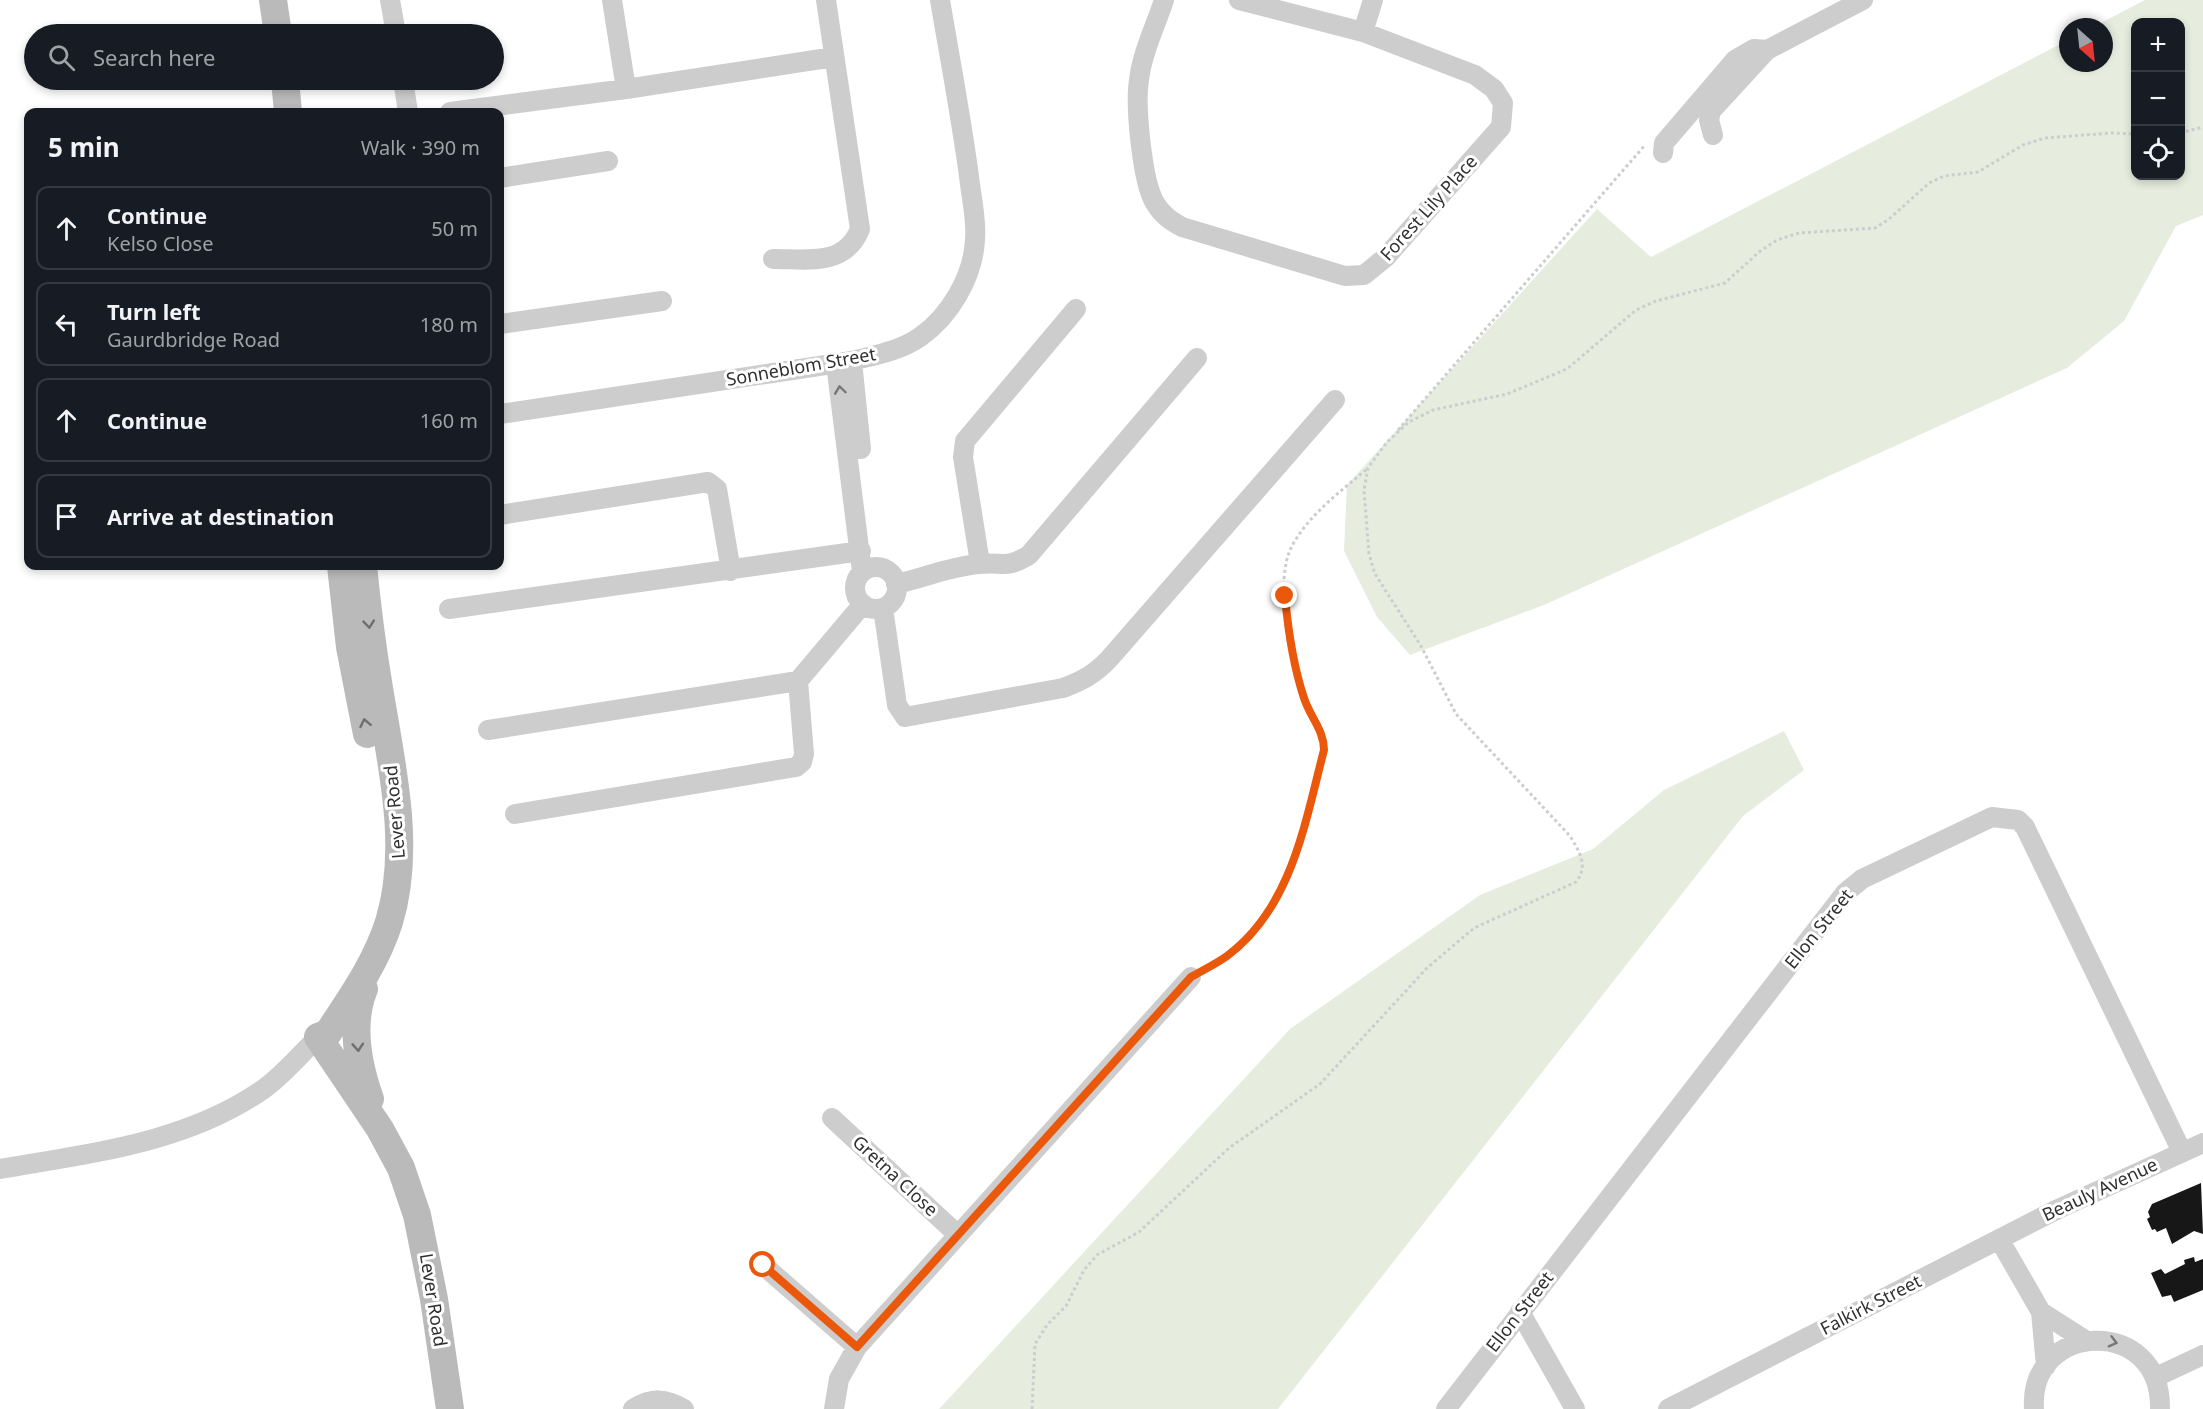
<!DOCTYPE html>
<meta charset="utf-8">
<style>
body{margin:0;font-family:"Noto Sans",sans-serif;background:#20242c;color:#f1f3f6}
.controls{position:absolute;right:18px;top:18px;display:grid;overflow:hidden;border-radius:12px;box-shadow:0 3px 9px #0003}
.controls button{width:54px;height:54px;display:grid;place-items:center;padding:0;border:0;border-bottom:2px solid #363941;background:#171b24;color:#f1f3f6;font:30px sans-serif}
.compass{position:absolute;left:2059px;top:18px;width:54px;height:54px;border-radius:50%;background:#171b24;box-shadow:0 3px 9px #0003;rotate:153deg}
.stop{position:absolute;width:18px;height:18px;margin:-14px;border:4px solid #ea580c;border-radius:50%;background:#fff}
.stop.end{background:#ea580c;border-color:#fff;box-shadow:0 2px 6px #0008}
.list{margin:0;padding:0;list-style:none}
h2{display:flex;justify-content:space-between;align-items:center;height:78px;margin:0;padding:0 24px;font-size:26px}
h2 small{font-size:20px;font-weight:400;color:#9ea1a6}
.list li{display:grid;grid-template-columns:39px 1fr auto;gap:18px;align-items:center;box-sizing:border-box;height:84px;margin:0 12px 12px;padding:0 12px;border:2px solid #363941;border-radius:12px}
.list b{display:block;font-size:22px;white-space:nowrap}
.list p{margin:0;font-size:20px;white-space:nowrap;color:#9ea1a6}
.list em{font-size:20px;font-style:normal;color:#9ea1a6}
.icon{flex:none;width:33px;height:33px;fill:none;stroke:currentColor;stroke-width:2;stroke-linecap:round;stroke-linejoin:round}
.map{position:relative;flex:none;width:2203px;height:1409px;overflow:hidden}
.search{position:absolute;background:#171b24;box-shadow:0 3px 9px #0003;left:24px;top:24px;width:480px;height:66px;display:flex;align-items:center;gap:15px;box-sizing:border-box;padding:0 21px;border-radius:33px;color:#9ea1a6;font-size:22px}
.panel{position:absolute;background:#171b24;box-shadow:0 3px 9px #0003;left:24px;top:108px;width:480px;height:462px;border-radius:12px}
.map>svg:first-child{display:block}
</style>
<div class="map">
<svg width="2203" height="1409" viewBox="0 0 2203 1409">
<rect width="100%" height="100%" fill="#fff"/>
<path fill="#e6eddf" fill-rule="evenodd" d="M2145,0H2203V215L2176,226L2124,321L2067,368L1544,605L1410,655L1377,617L1344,551L1347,485L1597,209L1651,257L2068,40V63H2104V27H2093ZM2136,22H2180V176H2136Z
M1784,731L1804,770L1743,816L1278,1409H939L1290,1029L1480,895L1593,849L1664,790Z"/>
<path fill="#171717" d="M2201,1183L2203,1234L2194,1231L2172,1244L2166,1228L2157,1232L2155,1229L2152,1230L2147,1219L2150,1217L2148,1212L2152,1204Z
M2194,1257L2195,1262L2203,1259V1290L2174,1302L2171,1295L2162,1297L2151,1273L2161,1269L2165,1274L2185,1264L2184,1260Z"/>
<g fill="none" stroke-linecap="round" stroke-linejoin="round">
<path stroke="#cdcdcd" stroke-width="3" stroke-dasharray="3 3" stroke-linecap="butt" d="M2180,133L2203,127
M1398,430L1645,145
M1207,967C1290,918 1301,836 1324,750C1324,728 1307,708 1300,687C1289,652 1275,581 1291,548C1307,516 1341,491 1367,469
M1032,1409L1035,1344L1047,1325L1066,1306L1084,1270L1097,1255L1139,1232L1229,1148L1320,1084L1427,968L1474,928L1576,882C1589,866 1579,851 1570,836L1456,714L1421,646L1375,574L1369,554L1364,490L1368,468L1387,442L1409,422L1433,410L1507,394L1567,369L1636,310L1656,301L1725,283L1759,252L1777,240L1799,233L1875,228L1888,220L1929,183L1944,176L1978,172L2023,145L2045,138L2111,133L2136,134"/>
<path stroke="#cdcdcd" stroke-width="20" d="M390,0L396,34
M612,0L626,89
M1164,0C1156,25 1142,53 1139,80C1135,105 1142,182 1155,203C1162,215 1171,221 1182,227L1345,276L1364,275L1386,257L1501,127L1503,103L1494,89L1475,75L1363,32L1239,0
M1363,32L1373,0
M403,80L408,112
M450,112L626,89L834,57
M1713,135L1709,120L1711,111L1767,50L1863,0
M1663,153L1664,143L1735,60L1754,49L1767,50
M500,178L608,161
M773,259C807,259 845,267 860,229L826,0
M500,324L662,301
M852,361L861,449
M836,364L862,572
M500,414L852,361C875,355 900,351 920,337C950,316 973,277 975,240C977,219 971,197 969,176C961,117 950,59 940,0
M500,515L708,482L717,489L731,571
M980,563L963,457L965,441L1076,309
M855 588a21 21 0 1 1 42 0a21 21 0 1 1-42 0Z
M896,584C923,578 952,566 979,564C1003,561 1005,570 1029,555L1197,358
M883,608L897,705L905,717L1063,688C1082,681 1095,674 1109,659L1335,400
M449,609L861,551
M488,730L798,681L863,604
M515,814L796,767L802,762L804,754L798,681
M832,1118L958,1235
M0,1169C91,1153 188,1143 265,1088C284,1074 301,1054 318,1037
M1999,1239L2041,1312L2046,1366
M763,1265L857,1347
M1520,1312L1575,1409
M2041,1312L2085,1340
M2156,1377L2203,1355
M633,1409C652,1397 666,1398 684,1409
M834,1409L839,1379L857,1347L1191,977
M1446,1409L1845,893L1862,879L1992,817L2018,820L2025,827L2182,1152
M1668,1409L2058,1209L2203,1143
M2034,1409C2028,1321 2162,1315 2160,1409"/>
<path stroke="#bababa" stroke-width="28" d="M273,0L278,34
M285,80L288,112
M341,566L350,647L367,734
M364,989C350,1023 358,1065 370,1099
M318,1037L328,1033C351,998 376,963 389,922C412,847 391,763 379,688C372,647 367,606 363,566
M318,1037L380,1129L401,1168L417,1215L434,1299L450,1409"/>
</g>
<defs><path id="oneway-chevron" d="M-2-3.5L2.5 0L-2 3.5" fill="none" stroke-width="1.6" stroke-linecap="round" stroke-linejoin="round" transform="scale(1.5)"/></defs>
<g stroke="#777">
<use href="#oneway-chevron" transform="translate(840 390) rotate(-98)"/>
<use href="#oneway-chevron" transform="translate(2113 1342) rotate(15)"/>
</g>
<g stroke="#6e6e6e">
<use href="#oneway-chevron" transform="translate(369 624) rotate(84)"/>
<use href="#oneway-chevron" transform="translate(365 723) rotate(-101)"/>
<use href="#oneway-chevron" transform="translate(358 1047) rotate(86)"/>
</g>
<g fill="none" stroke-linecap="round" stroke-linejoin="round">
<path stroke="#ea580c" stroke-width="8" d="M763,1265L857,1347L1191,977C1203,970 1216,964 1227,956C1292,908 1305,822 1324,750C1324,730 1310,717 1304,698C1293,665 1288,630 1285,596"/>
</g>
<g text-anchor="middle" stroke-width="6" stroke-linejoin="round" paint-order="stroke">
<g font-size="18" fill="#303030" stroke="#fff">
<text transform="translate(1429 208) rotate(-48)" y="6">Forest Lily Place</text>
<text transform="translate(801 367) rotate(-10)" y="6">Sonneblom Street</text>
<text transform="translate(395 812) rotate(-95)" y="6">Lever Road</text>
<text transform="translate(1819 929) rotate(-51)" y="6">Ellon Street</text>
<text transform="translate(895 1176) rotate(43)" y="6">Gretna Close</text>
<text transform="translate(2100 1190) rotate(-25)" y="6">Beauly Avenue</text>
<text transform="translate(433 1300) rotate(81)" y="6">Lever Road</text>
<text transform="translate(1871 1305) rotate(-27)" y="6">Falkirk Street</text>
<text transform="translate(1520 1312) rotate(-52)" y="6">Ellon Street</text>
</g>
</g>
</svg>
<div class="controls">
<button>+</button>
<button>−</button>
<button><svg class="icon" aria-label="locate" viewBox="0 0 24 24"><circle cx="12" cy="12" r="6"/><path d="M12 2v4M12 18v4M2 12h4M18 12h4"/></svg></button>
</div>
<svg class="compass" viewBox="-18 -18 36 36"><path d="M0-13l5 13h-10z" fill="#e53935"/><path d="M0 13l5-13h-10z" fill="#9ea1a6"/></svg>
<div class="stop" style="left:763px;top:1265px"></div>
<div class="stop end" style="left:1285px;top:596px"></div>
<div class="search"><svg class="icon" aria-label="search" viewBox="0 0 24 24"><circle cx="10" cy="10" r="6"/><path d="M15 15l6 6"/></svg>Search here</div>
<section class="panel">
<h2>5 min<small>Walk · 390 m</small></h2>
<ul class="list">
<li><svg class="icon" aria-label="ahead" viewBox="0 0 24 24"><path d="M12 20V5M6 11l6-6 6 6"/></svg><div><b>Continue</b><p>Kelso Close</p></div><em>50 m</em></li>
<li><svg class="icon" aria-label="left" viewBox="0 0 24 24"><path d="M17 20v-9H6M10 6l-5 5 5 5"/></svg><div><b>Turn left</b><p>Gaurdbridge Road</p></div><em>180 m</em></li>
<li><svg class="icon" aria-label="ahead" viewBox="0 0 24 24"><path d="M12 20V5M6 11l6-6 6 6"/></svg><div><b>Continue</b></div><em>160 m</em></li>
<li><svg class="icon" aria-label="arrive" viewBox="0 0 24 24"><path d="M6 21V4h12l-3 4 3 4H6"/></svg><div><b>Arrive at destination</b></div></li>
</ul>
</section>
</div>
